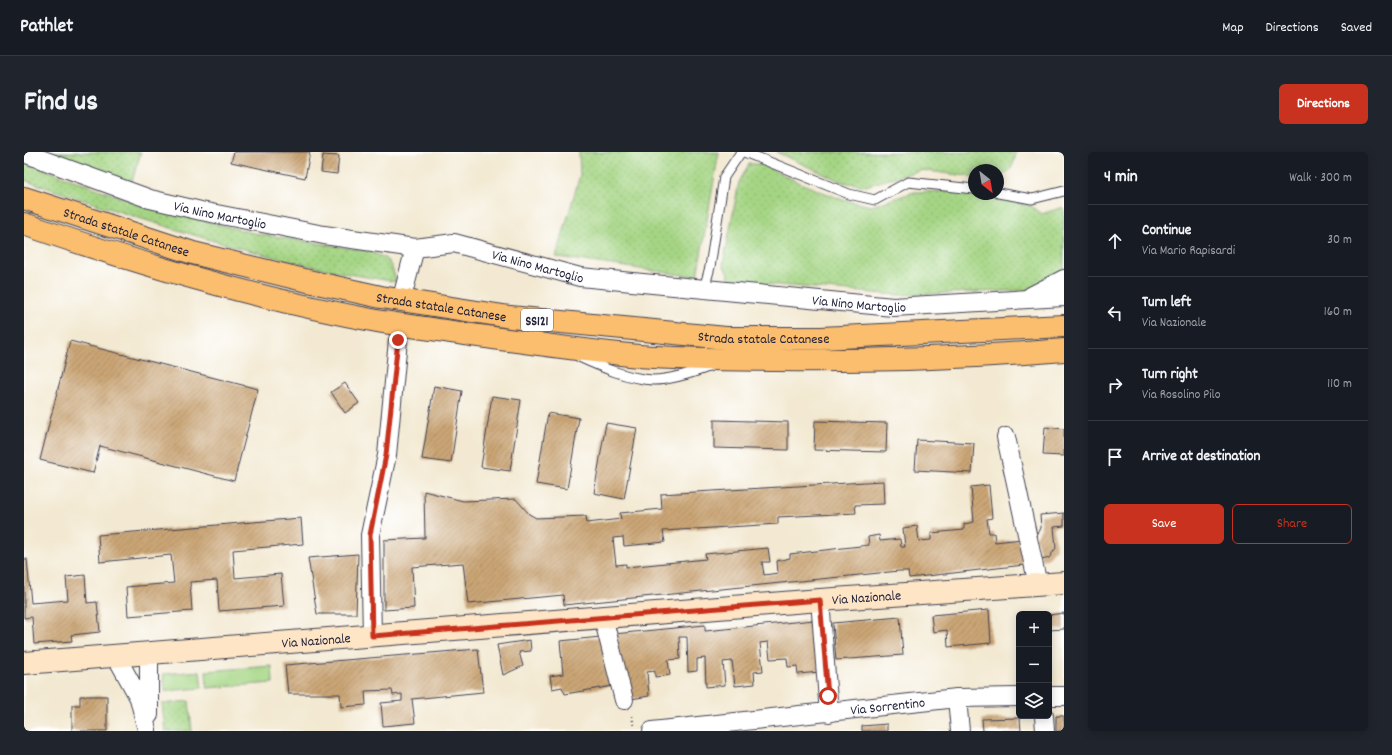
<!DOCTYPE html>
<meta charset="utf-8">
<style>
body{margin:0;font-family:Dekko,sans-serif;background:#20242c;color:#f1f3f6}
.controls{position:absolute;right:12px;bottom:12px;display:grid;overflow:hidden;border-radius:6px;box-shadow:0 2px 10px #0003}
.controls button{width:36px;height:36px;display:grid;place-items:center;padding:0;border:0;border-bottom:1px solid #363941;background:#171b24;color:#f1f3f6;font:20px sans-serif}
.compass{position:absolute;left:944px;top:12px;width:36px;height:36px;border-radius:50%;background:#171b24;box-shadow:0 2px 10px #0003;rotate:149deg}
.stop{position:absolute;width:12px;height:12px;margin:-9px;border:3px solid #c8321e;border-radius:50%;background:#fff}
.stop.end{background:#c8321e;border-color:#fff;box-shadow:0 1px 4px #0008}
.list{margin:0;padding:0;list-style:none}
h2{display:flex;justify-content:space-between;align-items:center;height:52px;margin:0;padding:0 16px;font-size:17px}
h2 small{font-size:13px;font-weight:400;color:#9ea1a6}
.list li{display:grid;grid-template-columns:26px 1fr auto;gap:12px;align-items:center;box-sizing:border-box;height:72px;padding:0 16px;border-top:1px solid #363941}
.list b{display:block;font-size:15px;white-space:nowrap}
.list p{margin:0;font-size:13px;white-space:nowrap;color:#9ea1a6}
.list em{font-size:13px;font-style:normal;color:#9ea1a6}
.actions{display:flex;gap:8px;padding:12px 16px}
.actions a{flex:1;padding:9px 0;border:1px solid #c8321e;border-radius:6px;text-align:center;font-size:14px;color:#c8321e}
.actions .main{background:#c8321e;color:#fff}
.icon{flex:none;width:22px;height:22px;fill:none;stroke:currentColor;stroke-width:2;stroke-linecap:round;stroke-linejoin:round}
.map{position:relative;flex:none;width:1040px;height:579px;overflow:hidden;border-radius:6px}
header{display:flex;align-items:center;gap:24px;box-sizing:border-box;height:56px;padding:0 20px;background:#171b24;border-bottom:1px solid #363941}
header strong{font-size:19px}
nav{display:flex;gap:22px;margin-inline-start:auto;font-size:14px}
.intro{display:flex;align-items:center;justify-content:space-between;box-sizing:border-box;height:96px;padding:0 24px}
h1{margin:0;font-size:28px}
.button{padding:10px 18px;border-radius:6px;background:#c8321e;color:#fff;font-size:14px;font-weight:700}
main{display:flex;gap:24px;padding:0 24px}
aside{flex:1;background:#171b24;border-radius:6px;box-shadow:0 2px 10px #0003}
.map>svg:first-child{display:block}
</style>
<header>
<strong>Pathlet</strong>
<nav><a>Map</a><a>Directions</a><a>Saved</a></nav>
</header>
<div class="intro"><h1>Find us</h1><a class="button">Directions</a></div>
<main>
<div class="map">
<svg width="1040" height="579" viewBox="0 0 1040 579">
<defs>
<pattern id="grass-dots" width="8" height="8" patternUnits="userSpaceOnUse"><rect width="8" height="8" fill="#a5d584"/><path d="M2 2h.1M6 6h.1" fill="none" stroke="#8eb773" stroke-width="1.8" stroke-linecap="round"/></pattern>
<pattern id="building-hatch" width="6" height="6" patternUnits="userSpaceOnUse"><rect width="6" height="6" fill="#cba676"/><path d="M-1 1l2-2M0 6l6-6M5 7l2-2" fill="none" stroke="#a48762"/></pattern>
</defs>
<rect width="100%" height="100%" fill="#fff"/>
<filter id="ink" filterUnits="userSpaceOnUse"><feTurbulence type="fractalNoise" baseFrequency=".025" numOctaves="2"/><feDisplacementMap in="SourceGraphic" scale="8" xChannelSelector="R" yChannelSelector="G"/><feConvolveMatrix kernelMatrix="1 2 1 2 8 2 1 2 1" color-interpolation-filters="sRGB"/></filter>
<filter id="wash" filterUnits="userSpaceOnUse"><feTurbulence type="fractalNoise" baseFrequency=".012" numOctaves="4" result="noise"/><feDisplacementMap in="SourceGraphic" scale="16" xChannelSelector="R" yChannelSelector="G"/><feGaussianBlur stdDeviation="0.9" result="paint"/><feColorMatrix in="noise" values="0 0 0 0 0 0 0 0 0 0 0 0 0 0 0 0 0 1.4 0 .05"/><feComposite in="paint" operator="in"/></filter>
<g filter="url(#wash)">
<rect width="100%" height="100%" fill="#f3e9d2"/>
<path fill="url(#grass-dots)" stroke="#647c60" d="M22,0H117L107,32Z
M555,0H695L673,125L532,105L556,23Z
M752,0H992C990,14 987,20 974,26V18H950V25L896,18L842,34L818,30Z
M0,10L121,54L229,81L344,99C364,106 367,108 372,130C350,126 328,123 306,118C202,96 101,62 0,28Z
M725,12H737L776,31L819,48L847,54L890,40L930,39L1008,54L1017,62L1040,55V119L1005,138L873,143L707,129L699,112L715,30Z
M165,549L168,579H141L138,552Z"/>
<path fill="#a5d584" stroke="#647c60" d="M248,514L249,531L183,536L182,519Z
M176,519L178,536L141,539L139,522Z"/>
<g id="blocks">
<path fill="url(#building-hatch)" d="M210,0H286L281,26L207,10Z
M299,3L315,4L313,22L297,20Z
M46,189L234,237L210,329L76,294L69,321L16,308Z
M321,231L335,251L321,261L307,240Z
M410,234L438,239L427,311L398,307Z
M468,244L497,248L486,319L457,315Z
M524,261L555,266L543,337L512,332Z
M690,268L764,270V298L690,296Z
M791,269L863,271L862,300L790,298Z
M582,271L613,276L600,347L570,341Z
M1021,275L1040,277V304L1019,303Z
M893,288L950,291L948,321L891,318Z
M859,329L860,352L831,353L832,361L754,365V372L639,379L641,390L600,394L599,385L589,386L592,413L602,412V415L682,407L681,402L744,396L746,410H738L740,423L754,421L753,409L766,406V402L845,393L844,385L855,383L856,389L876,387L877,395H881L879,376L893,374L895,389L907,388V381L940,378V372L950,370L947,335L965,333L968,366L963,367L965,381H970L971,390L998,387L1000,413L885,426L884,419H875L540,453L539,443L444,452L439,411L388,415L390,456L360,458V388L401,386L400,339L439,349L492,347L505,362L512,366L562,364L563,371L597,367L596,361L638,357L637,342Z
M1040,361V374L1030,375L1032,396L1025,406L1018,408L1012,386L1017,376L1016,363Z
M277,366L279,392L209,398L211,426L257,422L260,454L195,459L193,428L166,430L168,459L104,464L102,435L150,431L147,403L76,410L74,383Z
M334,402L332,462H293L284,406Z
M0,407H3L7,451L44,448L42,425L61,423L63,451L73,450L76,480L47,483L48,489L10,492L8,465L0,466Z
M965,458L967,491L924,495L923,478L909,480L907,463Z
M1040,461V477L1025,478V463Z
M876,465L879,503L812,508L809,471Z
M790,468L796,520L774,522L773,514L764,515L763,506L746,507L744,490L736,491L739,519L730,520L731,532L711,534L708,509L699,510L701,533L682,535L681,506L673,507V519L664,520L663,485H655L656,507L644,508L646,523L631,525V519L623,520L625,544L607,547L590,482L681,473V479Z
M577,485L589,534L541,542L538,535L528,537L526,524L539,522L536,489Z
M506,488L507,499L495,500L499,514L479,523L473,493Z
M454,497L459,540L388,547L391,571L359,574L357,551L378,549V542L369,543L368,538L341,539L342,553L317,555L316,542H264L261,513Z
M56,544H83V579H48V553H56Z
M1032,564H1040V579H1032Z
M996,566L997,579H959L958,567Z
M863,572V579H838V574Z"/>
</g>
</g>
<g filter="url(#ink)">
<use href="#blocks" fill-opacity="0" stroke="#414052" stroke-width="1"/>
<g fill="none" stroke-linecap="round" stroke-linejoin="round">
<defs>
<path id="lane" d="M720,0L825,42L851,48L884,30L950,37
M974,41L1008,47L1040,39
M680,137L686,115L700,25L717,0
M555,205C577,215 605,227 629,228C646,228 671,220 687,214"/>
<g id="street">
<path id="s1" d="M0,1L126,47L177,59L300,83L391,96L430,91L556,125L869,155L1040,145"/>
<path d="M380,138L391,96"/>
<path d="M1007,144L1040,127"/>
<path d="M982,285L1014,433"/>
<path d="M796,448L805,561"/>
<path d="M579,465L600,548"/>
<path d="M348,484L346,383L363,303L374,188"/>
<path d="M92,504L115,546L123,578"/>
<path d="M1025,544H1040"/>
<path d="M933,546L936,579"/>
<path d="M125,563V501"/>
<path d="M1020,564L1021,579"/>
<path id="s2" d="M628,579L933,546L995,545"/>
</g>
<g id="secondary">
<path id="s3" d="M0,511L796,448L1040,431"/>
</g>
<g id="primary">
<path id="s4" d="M0,46L169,101L284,129L357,145L486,165L702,186H797L1040,174"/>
<path d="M0,72C115,112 233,147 353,169C384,174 416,178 447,183C500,190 552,198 605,203C654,208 704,207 754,208C849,209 945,206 1040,198"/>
</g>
</defs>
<use href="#lane" stroke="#414052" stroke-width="11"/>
<use href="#street" stroke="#414052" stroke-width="20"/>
<use href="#secondary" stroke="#414052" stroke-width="24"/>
<use href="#primary" stroke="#414052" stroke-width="24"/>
<path stroke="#414052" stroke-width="2.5" stroke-dasharray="1 3" stroke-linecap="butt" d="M608,564L610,575"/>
<use href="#lane" stroke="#fff" stroke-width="9"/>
<use href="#street" stroke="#fff" stroke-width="18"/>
<use href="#secondary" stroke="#fde5c5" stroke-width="22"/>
<use href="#primary" stroke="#fbbd6e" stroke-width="22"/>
</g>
</g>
<g fill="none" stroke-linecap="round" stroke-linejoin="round" filter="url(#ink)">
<path stroke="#c8321e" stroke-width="5" d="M374,188L362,303L346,383L348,484L796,448L804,544"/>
</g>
<g text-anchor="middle" stroke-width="3" stroke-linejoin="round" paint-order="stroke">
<rect fill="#fff" stroke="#646476" stroke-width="1" x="497" y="157" width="32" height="22" rx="3"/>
<g font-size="13" font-weight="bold" fill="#22223b">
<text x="513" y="173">SS121</text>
</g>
<g font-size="14" fill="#22223b" stroke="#fff">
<text dy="5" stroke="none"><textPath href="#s1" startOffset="206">Via Nino Martoglio</textPath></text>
<text dy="5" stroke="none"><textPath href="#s4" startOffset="108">Strada statale Catanese</textPath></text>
<text dy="5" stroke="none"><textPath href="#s1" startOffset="530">Via Nino Martoglio</textPath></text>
<text dy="5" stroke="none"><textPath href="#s1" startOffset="854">Via Nino Martoglio</textPath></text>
<text dy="5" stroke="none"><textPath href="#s4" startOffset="432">Strada statale Catanese</textPath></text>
<text dy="5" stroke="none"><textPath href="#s4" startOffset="756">Strada statale Catanese</textPath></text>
<text dy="5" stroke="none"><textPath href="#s3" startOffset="845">Via Nazionale</textPath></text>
<text dy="5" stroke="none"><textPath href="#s3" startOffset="293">Via Nazionale</textPath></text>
<text dy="5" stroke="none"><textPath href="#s2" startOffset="237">Via Sorrentino</textPath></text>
</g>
</g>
</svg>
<div class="controls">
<button>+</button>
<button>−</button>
<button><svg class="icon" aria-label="layers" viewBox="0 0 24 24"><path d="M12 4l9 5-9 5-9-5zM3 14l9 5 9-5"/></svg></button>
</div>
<svg class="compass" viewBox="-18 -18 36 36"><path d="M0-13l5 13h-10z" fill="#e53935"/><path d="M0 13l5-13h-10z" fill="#9ea1a6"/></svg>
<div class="stop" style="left:804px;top:544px"></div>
<div class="stop end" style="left:374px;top:188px"></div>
</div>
<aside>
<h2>4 min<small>Walk · 300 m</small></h2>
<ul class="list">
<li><svg class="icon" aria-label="ahead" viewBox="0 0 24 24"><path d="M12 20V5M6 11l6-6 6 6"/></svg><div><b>Continue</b><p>Via Mario Rapisardi</p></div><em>30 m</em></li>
<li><svg class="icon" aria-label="left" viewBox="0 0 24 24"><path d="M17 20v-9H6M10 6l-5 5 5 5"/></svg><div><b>Turn left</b><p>Via Nazionale</p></div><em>160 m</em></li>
<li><svg class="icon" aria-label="right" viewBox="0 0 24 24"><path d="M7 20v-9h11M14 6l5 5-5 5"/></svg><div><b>Turn right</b><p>Via Rosolino Pilo</p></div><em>110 m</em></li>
<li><svg class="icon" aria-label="arrive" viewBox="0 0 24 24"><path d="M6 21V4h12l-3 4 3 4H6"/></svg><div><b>Arrive at destination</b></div></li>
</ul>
<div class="actions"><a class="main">Save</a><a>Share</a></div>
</aside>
</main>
